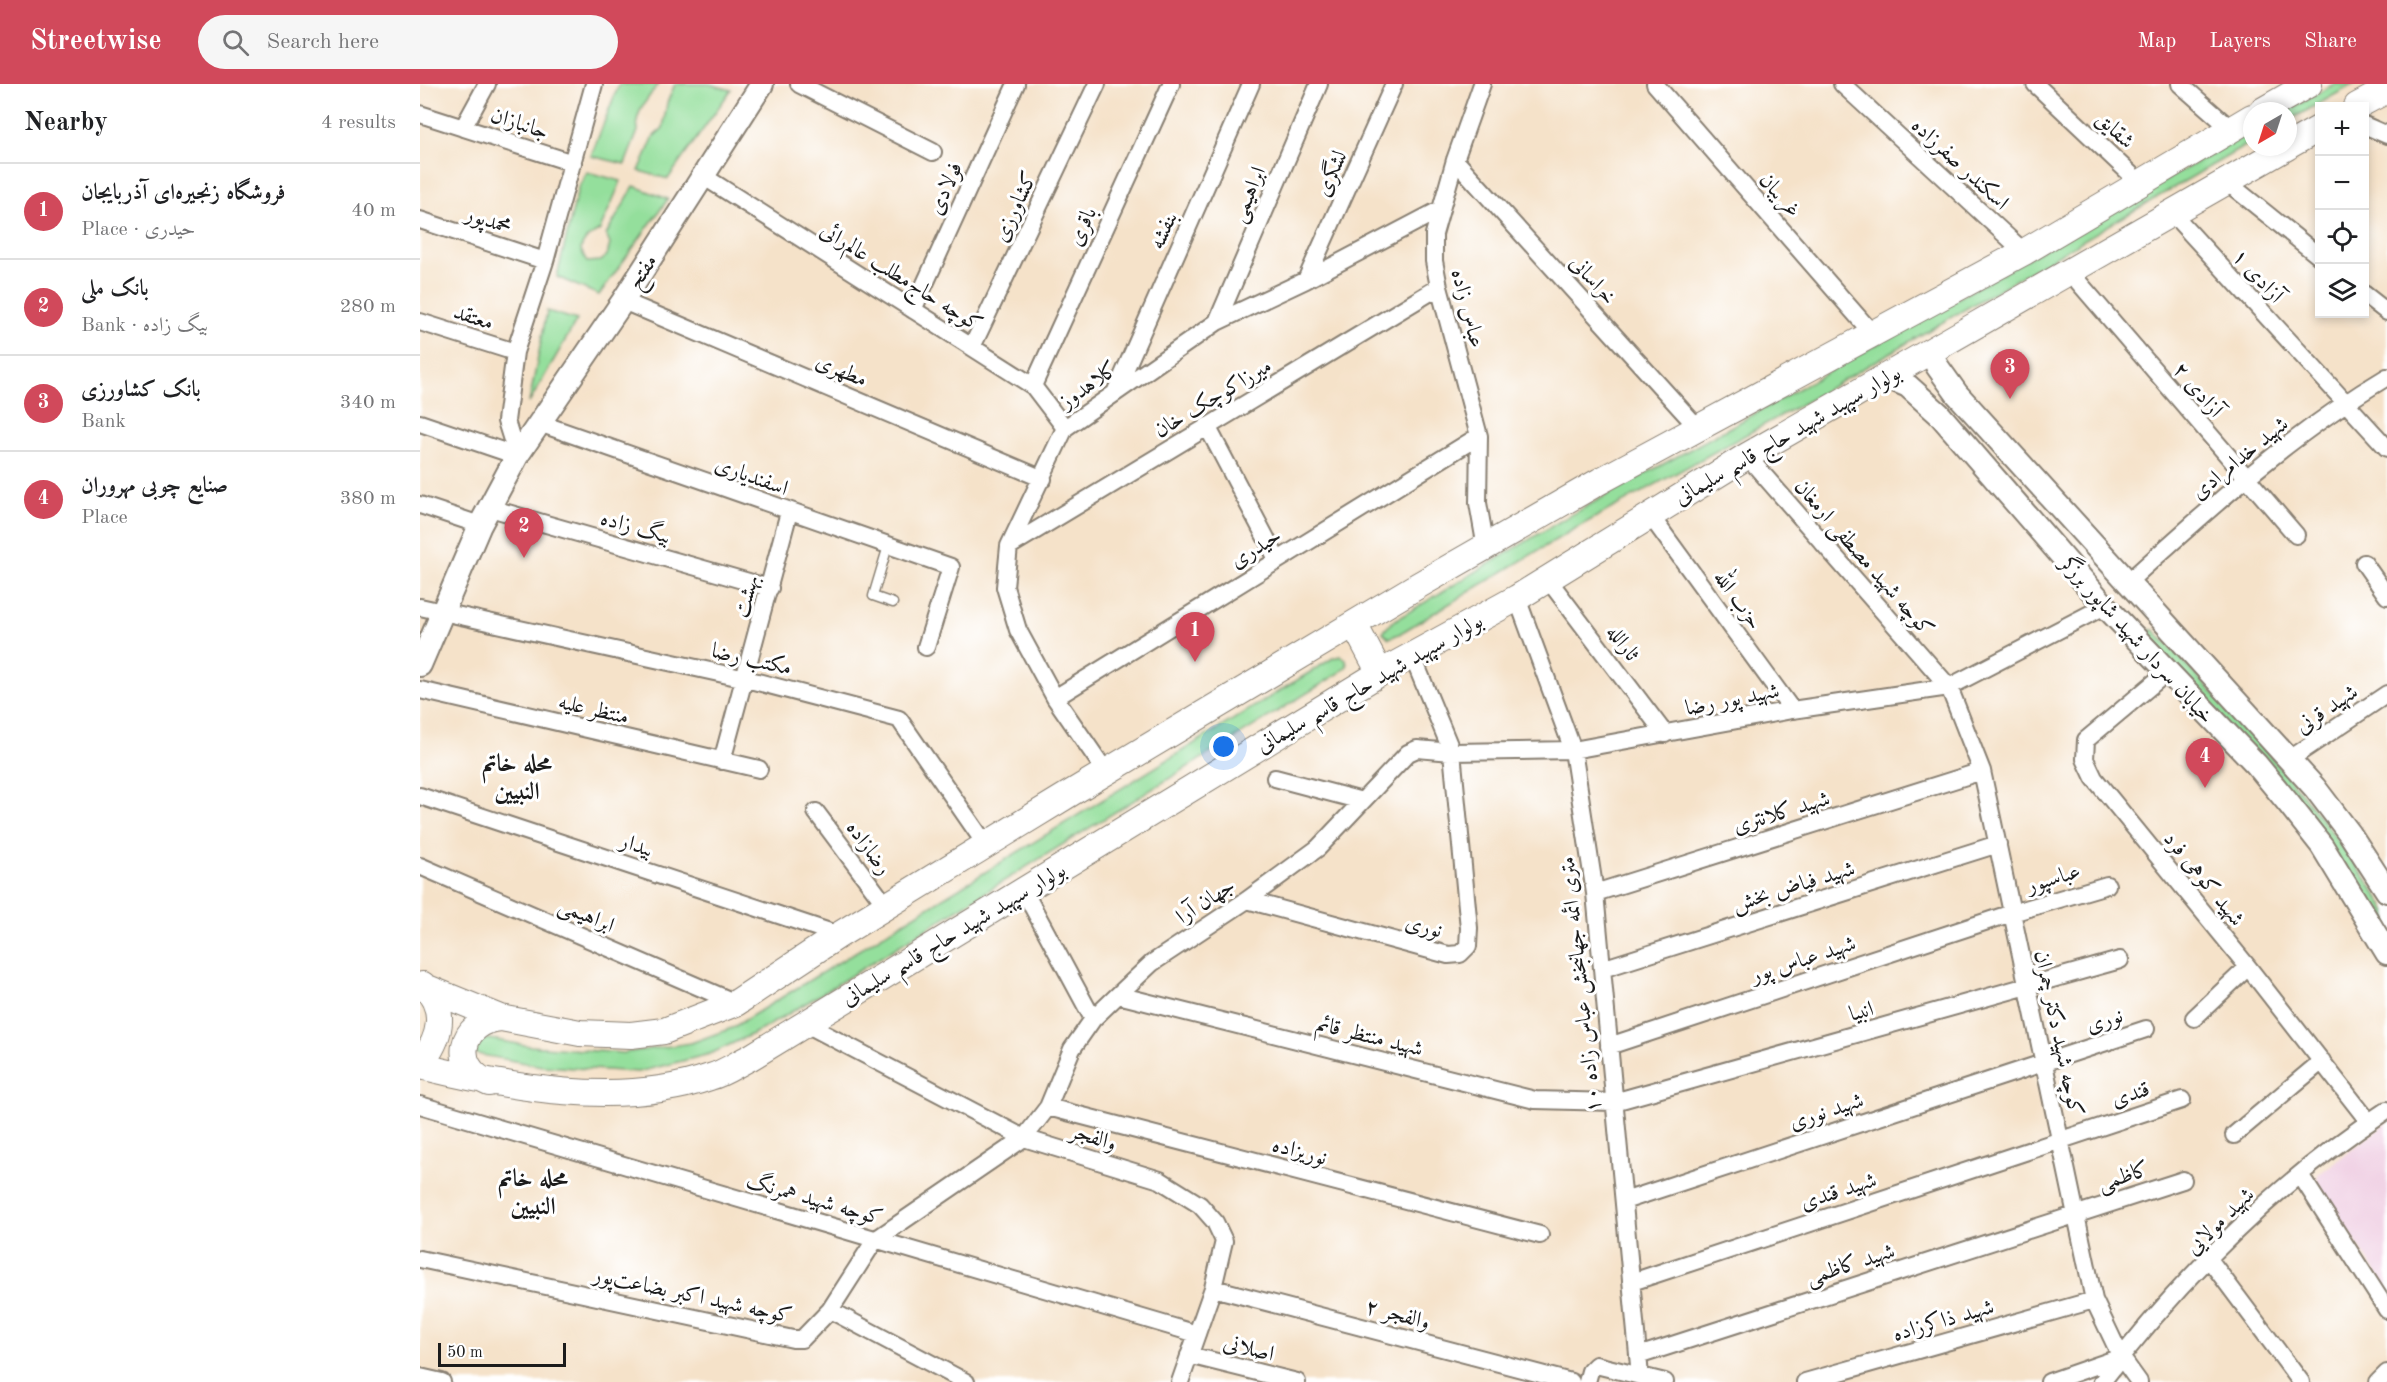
<!DOCTYPE html>
<meta charset="utf-8">
<style>
body{margin:0;font-family:"Old Standard TT",Amiri,serif;background:#f6f6f6;color:#202124}
.controls{position:absolute;right:18px;top:18px;display:grid;overflow:hidden;border-radius:0px;box-shadow:0 3px 9px #0003}
.controls button{width:54px;height:54px;display:grid;place-items:center;padding:0;border:0;border-bottom:2px solid #e0e0e0;background:#fff;color:#202124;font:30px sans-serif}
.compass{position:absolute;left:1823px;top:18px;width:54px;height:54px;border-radius:50%;background:#fff;box-shadow:0 3px 9px #0003;rotate:219deg}
.scale{position:absolute;left:18px;bottom:15px;width:128px;box-sizing:border-box;padding-left:6px;border:3px solid #1c1c1c;border-top:0;font-size:16px;line-height:21px;white-space:nowrap;color:#1c1c1c;-webkit-text-stroke:4px #fff;paint-order:stroke}
.you{position:absolute;left:804px;top:663px;width:21px;height:21px;margin:-15px;border:4px solid #fff;border-radius:50%;background:#1a73e8;box-shadow:0 0 0 9px #1a73e833}
.badge{display:grid;place-items:center;width:39px;height:39px;border-radius:50%;background:#d1495b;color:#fff;font-size:20px;font-weight:700}
.pin{position:absolute;translate:-50% -50px;filter:drop-shadow(0 2px 3px #0008)}
.pin::after{content:'';position:absolute;top:32px;width:21px;height:18px;background:inherit;clip-path:polygon(0 0,100% 0,50% 100%)}
.list{margin:0;padding:0;list-style:none}
h2{display:flex;justify-content:space-between;align-items:center;height:78px;margin:0;padding:0 24px;font-size:26px}
h2 small{font-size:20px;font-weight:400;color:#757577}
.list li{display:grid;grid-template-columns:39px 1fr auto;gap:18px;align-items:center;box-sizing:border-box;height:96px;padding:0 24px;border-top:2px solid #e0e0e0}
.list b{display:block;font-size:22px;white-space:nowrap}
.list p{margin:0;font-size:20px;white-space:nowrap;color:#757577}
.list em{font-size:20px;font-style:normal;color:#757577}
.icon{flex:none;width:33px;height:33px;fill:none;stroke:currentColor;stroke-width:2;stroke-linecap:round;stroke-linejoin:round}
.map{position:relative;flex:none;width:1967px;height:1298px;overflow:hidden}
header{display:flex;align-items:center;gap:36px;box-sizing:border-box;height:84px;padding:0 30px;background:#d1495b;color:#fff}
header strong{font-size:28px}
nav{display:flex;gap:33px;margin-inline-start:auto;font-size:21px}
.search{width:420px;height:54px;background:#f6f6f6;display:flex;align-items:center;gap:15px;box-sizing:border-box;padding:0 21px;border-radius:33px;color:#757577;font-size:22px}
main{display:flex}
aside{flex:1;background:#fff}
.map>svg:first-child{display:block}
</style>
<header>
<strong>Streetwise</strong>
<div class="search"><svg class="icon" aria-label="search" viewBox="0 0 24 24"><circle cx="10" cy="10" r="6"/><path d="M15 15l6 6"/></svg>Search here</div>
<nav><a>Map</a><a>Layers</a><a>Share</a></nav>
</header>
<main>
<aside>
<h2>Nearby<small>4 results</small></h2>
<ul class="list">
<li><span class="badge">1</span><div><b>فروشگاه زنجیره‌ای آذربایجان</b><p>Place · حیدری</p></div><em>40 m</em></li>
<li><span class="badge">2</span><div><b>بانک ملی</b><p>Bank · بیگ زاده</p></div><em>280 m</em></li>
<li><span class="badge">3</span><div><b>بانک کشاورزی</b><p>Bank</p></div><em>340 m</em></li>
<li><span class="badge">4</span><div><b>صنایع چوبی مهروران</b><p>Place</p></div><em>380 m</em></li>
</ul>
</aside>
<div class="map">
<svg width="1967" height="1298" viewBox="0 0 1967 1298">
<rect width="100%" height="100%" fill="#fff"/>
<filter id="ink" filterUnits="userSpaceOnUse"><feTurbulence type="fractalNoise" baseFrequency=".0167" numOctaves="2"/><feDisplacementMap in="SourceGraphic" scale="12" xChannelSelector="R" yChannelSelector="G"/><feConvolveMatrix kernelMatrix="1 2 1 2 8 2 1 2 1" color-interpolation-filters="sRGB"/></filter>
<filter id="wash" filterUnits="userSpaceOnUse"><feTurbulence type="fractalNoise" baseFrequency=".008" numOctaves="4" result="noise"/><feDisplacementMap in="SourceGraphic" scale="24" xChannelSelector="R" yChannelSelector="G"/><feGaussianBlur stdDeviation="1.35" result="paint"/><feColorMatrix in="noise" values="0 0 0 0 0 0 0 0 0 0 0 0 0 0 0 0 0 1.4 0 .05"/><feComposite in="paint" operator="in"/></filter>
<g filter="url(#wash)">
<rect width="100%" height="100%" fill="#f5e2c9"/>
<path fill="#f0d0e4" d="M1967,1039V1205L1897,1099L1898,1091Z"/>
<path fill="#94df9c" stroke="#587e5c" stroke-width="1.5" d="M199,0H238L221,24L217,36L218,47L205,80L171,72Z
M255,0H289L311,6L248,95L219,87L234,52L243,44L247,19Z
M1914,0H1934L1868,37L1867,27Z
M1832,47V58L1389,316L1149,448L979,550L969,554L963,548L972,538L1142,436L1343,325Z
M167,88L201,97L180,146L166,155L162,161L161,166L167,178L181,177L187,171L190,160L186,151L214,102L248,115L179,211L137,193L158,104Z
M127,227L157,236L109,319Z
M1728,546H1734C1803,619 1868,687 1927,769C1938,784 1962,814 1967,830C1967,837 1967,846 1967,853L1726,549Z
M920,572L926,575L927,582L918,590L398,912L343,945L290,970L218,988L122,982L56,970L57,956L70,955L110,962L203,969L271,959L312,944L913,574Z"/>
</g>
<g filter="url(#ink)">
<g fill="none" stroke-linecap="round" stroke-linejoin="round">
<defs>
<path id="lane" d="M468,462L453,512L473,519"/>
<path id="street" d="M379,0L513,68
M1062,0L1035,76L1014,150V177L1019,203L1059,352L1058,419L1066,464
M1235,0L1452,249
M1422,0L1604,168
M1615,0L1719,98
M1760,0L1811,45
M0,30L153,79
M1944,41L1967,51
M43,44L67,0
M1035,76L1279,345
M283,92L613,302L645,344
M1807,98L1900,173
M1752,129L1967,364
M0,136L125,177
M1649,187L1876,451
M886,196L974,0
M1944,210L1967,228
M203,217L623,395
M493,226L596,0
M0,238L95,268
M797,238L899,0
M552,263L677,0
M613,302L751,0
M695,309L831,0
M0,339L97,372
M119,339L531,483L506,563
M787,342L857,475
M97,372L86,337L95,268L125,177L174,0
M1327,372L1529,603L1562,687L1674,1216L1701,1273L1719,1298
M0,421L60,441
M70,424L350,504
M1230,431L1372,626
M590,462L1019,203
M1944,479L1967,512
M1127,494L1245,650
M1708,498C1790,424 1871,350 1967,293
M1097,514L1153,666L1175,809L1220,1292
M0,523L326,595L479,635L566,761
M992,571L1032,668L1153,666L1372,626L1529,603L1685,522
M1746,589L1666,656L1665,675L1674,694L1828,883L1949,1038
M0,606L339,685
M635,614L1059,352
M1870,675L1967,610
M302,677L369,428
M686,688L635,614L598,546L585,503L589,462L645,344L797,238L886,196L1021,125
M855,694L942,717
M0,712L419,851
M396,728L467,823
M0,782L316,919
M604,807L673,935
M1175,809L1562,687
M1182,885L1578,760
M698,911L1115,1016L1194,1018L1700,876
M1774,934L1828,883
M384,939L604,1054L740,1096L780,1121L795,1138L804,1157L793,1204L760,1298
M1189,962L1592,829L1687,801
M0,1021L777,1250
M628,1023L1120,1151
M1814,1051L1902,977
M1881,1092L1967,1226
M1204,1117L1726,945
M0,1175L373,1255H382L410,1226L546,1298
M1789,1175L1881,1298
M1212,1198L1762,1016
M793,1204L1151,1298
M410,1226L455,1156L604,1054L628,1023L652,965L673,935L698,911L732,879L827,816L898,764L988,669L997,665L1032,668L1049,844L1048,862L1040,870L1028,871L827,816
M769,1271L877,1298
M1218,1272L1763,1096
M0,1293L22,1298
M1167,1298L1170,1287L1176,1281L1245,1298
M1385,1298L1674,1216
M1629,1298L1701,1273
M1682,1298C1760,1195 1858,1097 1967,1026
M1958,1298L1967,1289"/>
<path id="secondary" d="M1511,266L1517,282L1537,310L1895,704L1930,750L1967,807
M1467,293L1488,302L1519,330L1685,522L1836,680L1869,720L1902,762L1967,869
M0,581L60,441L97,372L203,217L342,0"/>
<path id="primary" d="M1937,22L1967,6
M1842,27L1889,0
M1868,62L1900,44
M934,540L960,589
M5,903L81,934L160,949L211,951L244,947L316,919L419,851L651,709L992,505L1180,397L1604,168L1832,33
M0,980C20,956 29,925 3,901
M0,982C89,1004 202,1024 290,993C305,989 318,979 331,973L960,589L1097,514L1327,372L1867,63
M69,999C30,983 40,937 81,934"/>
</defs>
<use href="#lane" stroke="#887f72" stroke-width="11"/>
<use href="#street" stroke="#887f72" stroke-width="20"/>
<use href="#secondary" stroke="#887f72" stroke-width="26"/>
<use href="#primary" stroke="#887f72" stroke-width="28"/>
<use href="#lane" stroke="#fff" stroke-width="8"/>
<use href="#street" stroke="#fff" stroke-width="16"/>
<use href="#secondary" stroke="#fff" stroke-width="22"/>
<use href="#primary" stroke="#fff" stroke-width="26"/>
</g>
</g>
<g text-anchor="middle" stroke-width="6" stroke-linejoin="round" paint-order="stroke">
<g font-size="22" fill="#1c1c1c" stroke="#fff">
<text transform="translate(100 38) rotate(18)" y="8">جانبازان</text>
<text transform="translate(1696 45) rotate(43)" y="8">شقایق</text>
<text transform="translate(1541 79) rotate(43)" y="8">اسکندر صفرزاده</text>
<text transform="translate(910 89) rotate(-66)" y="8">لشگری</text>
<text transform="translate(524 104) rotate(-66)" y="8">فولادی</text>
<text transform="translate(827 110) rotate(-67)" y="8">ابراهیمی</text>
<text transform="translate(1361 110) rotate(49)" y="8">غریبان</text>
<text transform="translate(594 122) rotate(-65)" y="8">کشاورزی</text>
<text transform="translate(69 135) rotate(18)" y="8">محمدپور</text>
<text transform="translate(661 142) rotate(-65)" y="8">باقری</text>
<text transform="translate(742 146) rotate(-66)" y="8">بنفشه</text>
<text transform="translate(221 187) rotate(-57)" y="8">مفتح</text>
<text transform="translate(1839 191) rotate(48)" y="8">آزادی ۱</text>
<text transform="translate(482 192) rotate(32)" y="8">کوچه حاج‌مطلب عالم‌رائی</text>
<text transform="translate(1174 195) rotate(48)" y="8">خراسانی</text>
<text transform="translate(1049 224) rotate(76)" y="8">عباس زاده</text>
<text transform="translate(54 232) rotate(18)" y="8">معتقد</text>
<text transform="translate(422 285) rotate(23)" y="8">مطهری</text>
<text transform="translate(668 300) rotate(-35)" y="8">کلاهدوز</text>
<text transform="translate(1779 305) rotate(50)" y="8">آزادی ۲</text>
<text transform="translate(792 313) rotate(-31)" y="8">میرزاکوچک خان</text>
<text transform="translate(1367 350) rotate(-30)" y="8">بولوار سپهبد شهید حاج قاسم سلیمانی</text>
<text transform="translate(1819 373) rotate(-39)" y="8">شهید خدامرادی</text>
<text transform="translate(332 391) rotate(20)" y="8">اسفندیاری</text>
<text transform="translate(216 442) rotate(16)" y="8">بیگ زاده</text>
<text transform="translate(835 463) rotate(-32)" y="8">حیدری</text>
<text transform="translate(1445 473) rotate(49)" y="8">کوچه شهید مصطفی ارمغان</text>
<text transform="translate(325 512) rotate(-75)" y="8">بهشت</text>
<text transform="translate(1319 515) rotate(54)" y="8">حزب الله</text>
<text transform="translate(1718 555) rotate(48)" y="8">خیابان سردار شهید شاپور برزگر</text>
<text transform="translate(1204 558) rotate(53)" y="8">ثارالله</text>
<text transform="translate(332 574) rotate(13)" y="8">مکتب رضا</text>
<text transform="translate(949 598) rotate(-30)" y="8">بولوار سپهبد شهید حاج قاسم سلیمانی</text>
<text transform="translate(1312 614) rotate(-11)" y="8">شهید پور رضا</text>
<text transform="translate(174 624) rotate(13)" y="8">منتظر علیه</text>
<text transform="translate(1906 624) rotate(-34)" y="8">شهید قرنی</text>
<text transform="translate(1361 727) rotate(-17)" y="8">شهید کلانتری</text>
<text transform="translate(217 760) rotate(18)" y="8">بیدار</text>
<text transform="translate(450 763) rotate(54)" y="8">رضازاده</text>
<text transform="translate(1633 793) rotate(-17)" y="8">عباسپور</text>
<text transform="translate(1785 794) rotate(51)" y="8">شهید کوهی فرد</text>
<text transform="translate(1373 801) rotate(-17)" y="8">شهید فیاض بخش</text>
<text transform="translate(785 816) rotate(-33)" y="8">جهان آرا</text>
<text transform="translate(167 830) rotate(23)" y="8">ابراهیمی</text>
<text transform="translate(1004 841) rotate(15)" y="8">نوری</text>
<text transform="translate(533 849) rotate(-31)" y="8">بولوار سپهبد شهید حاج قاسم سلیمانی</text>
<text transform="translate(1383 874) rotate(-18)" y="8">شهید عباس پور</text>
<text transform="translate(1159 901) rotate(-96)" y="8">۱۰ متری ائمه جهانبخش عباس زاده</text>
<text transform="translate(1441 926) rotate(-16)" y="8">انبیا</text>
<text transform="translate(1684 935) rotate(-18)" y="8">نوری</text>
<text transform="translate(1640 949) rotate(78)" y="8">کوچه شهید دکتر چمران</text>
<text transform="translate(950 951) rotate(14)" y="8">شهید منتظر قائم</text>
<text transform="translate(1710 1009) rotate(-18)" y="8">قندی</text>
<text transform="translate(1406 1026) rotate(-18)" y="8">شهید نوری</text>
<text transform="translate(674 1052) rotate(17)" y="8">والفجر</text>
<text transform="translate(880 1066) rotate(15)" y="8">نوریزاده</text>
<text transform="translate(1703 1091) rotate(-18)" y="8">کاظمی</text>
<text transform="translate(1418 1106) rotate(-18)" y="8">شهید قندی</text>
<text transform="translate(395 1114) rotate(16)" y="8">کوچه شهید همرنگ</text>
<text transform="translate(1799 1136) rotate(-44)" y="8">شهید مولایی</text>
<text transform="translate(1430 1179) rotate(-18)" y="8">شهید کاظمی</text>
<text transform="translate(273 1210) rotate(12)" y="8">کوچه شهید اکبر بضاعت‌پور</text>
<text transform="translate(978 1229) rotate(15)" y="8">والفجر ۲</text>
<text transform="translate(1523 1235) rotate(-16)" y="8">شهید ذاکرزاده</text>
<text transform="translate(829 1263) rotate(14)" y="8">اصلانی</text>
</g>
<g font-size="24" font-weight="bold" fill="#1c1c1c" stroke="#fff">
<text x="97" y="687">محله خاتم<tspan x="97" dy="28">النبیین</tspan></text>
<text x="113" y="1102">محله خاتم<tspan x="113" dy="28">النبیین</tspan></text>
</g>
</g>
</svg>
<div class="controls">
<button>+</button>
<button>−</button>
<button><svg class="icon" aria-label="locate" viewBox="0 0 24 24"><circle cx="12" cy="12" r="6"/><path d="M12 2v4M12 18v4M2 12h4M18 12h4"/></svg></button>
<button><svg class="icon" aria-label="layers" viewBox="0 0 24 24"><path d="M12 4l9 5-9 5-9-5zM3 14l9 5 9-5"/></svg></button>
</div>
<svg class="compass" viewBox="-18 -18 36 36"><path d="M0-13l5 13h-10z" fill="#e53935"/><path d="M0 13l5-13h-10z" fill="#757577"/></svg>
<div class="scale">50 m</div>
<div class="you"></div>
<div class="pin badge" style="left:775px;top:578px">1</div>
<div class="pin badge" style="left:104px;top:474px">2</div>
<div class="pin badge" style="left:1590px;top:315px">3</div>
<div class="pin badge" style="left:1785px;top:704px">4</div>
</div>
</main>
